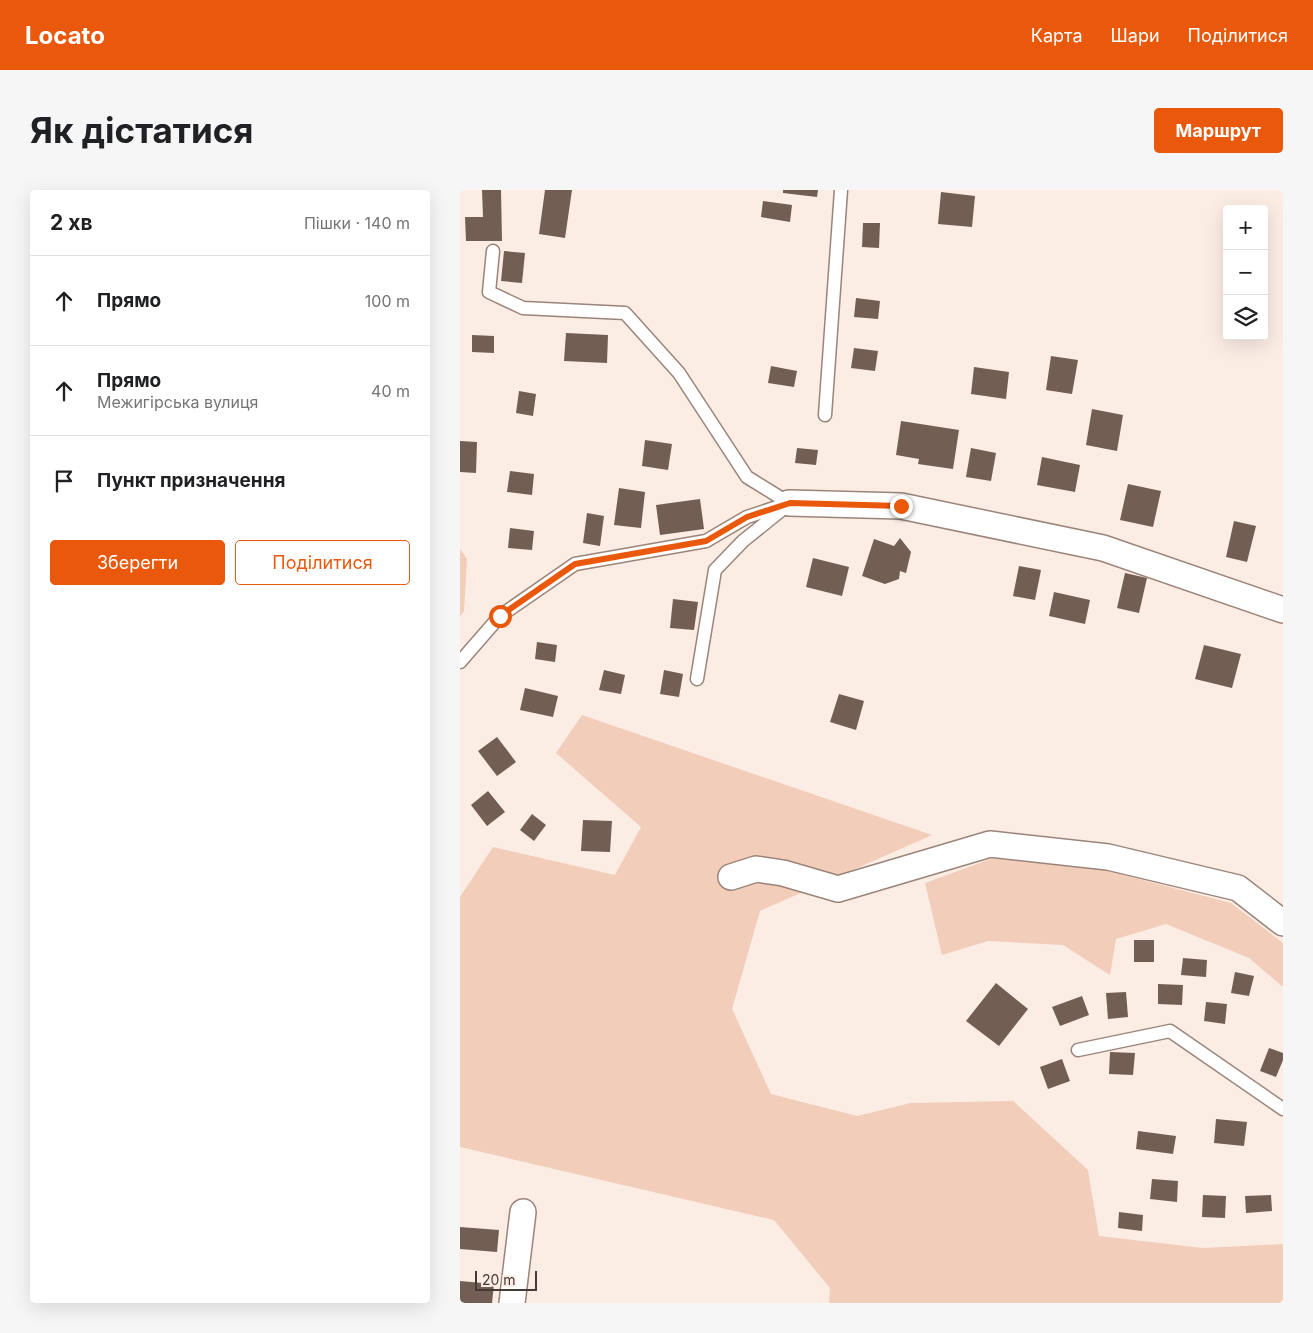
<!DOCTYPE html>
<html lang="uk">
<meta charset="utf-8">
<style>
body{margin:0;font-family:Inter,sans-serif;background:#f6f6f6;color:#202124}
.controls{position:absolute;right:15px;top:15px;display:grid;overflow:hidden;border-radius:5px;box-shadow:0 5px 20px #0002}
.controls button{width:45px;height:45px;display:grid;place-items:center;padding:0;border:0;border-bottom:1px solid #e0e0e0;background:#fff;color:#202124;font:25px sans-serif}
.scale{position:absolute;left:15px;bottom:12px;width:62px;box-sizing:border-box;padding-left:5px;border:2px solid #443a35;border-top:0;font-size:14px;line-height:18px;white-space:nowrap;color:#443a35;-webkit-text-stroke:4px #fbece4;paint-order:stroke}
.stop{position:absolute;width:15px;height:15px;margin:-11px;border:4px solid #ea580c;border-radius:50%;background:#fff}
.stop.end{background:#ea580c;border-color:#fff;box-shadow:0 1px 5px #0008}
.list{margin:0;padding:0;list-style:none}
h2{display:flex;justify-content:space-between;align-items:center;height:65px;margin:0;padding:0 20px;font-size:21px}
h2 small{font-size:16px;font-weight:400;color:#757577}
.list li{display:grid;grid-template-columns:32px 1fr auto;gap:15px;align-items:center;box-sizing:border-box;height:90px;padding:0 20px;border-top:1px solid #e0e0e0}
.list b{display:block;font-size:19px;white-space:nowrap}
.list p{margin:0;font-size:16px;white-space:nowrap;color:#757577}
.list em{font-size:16px;font-style:normal;color:#757577}
.actions{display:flex;gap:10px;padding:15px 20px}
.actions a{flex:1;padding:11px 0;border:1px solid #ea580c;border-radius:5px;text-align:center;font-size:18px;color:#ea580c}
.actions .main{background:#ea580c;color:#fff}
.icon{flex:none;width:28px;height:28px;fill:none;stroke:currentColor;stroke-width:2;stroke-linecap:round;stroke-linejoin:round}
.map{position:relative;flex:none;width:823px;height:1113px;overflow:hidden;border-radius:5px}
header{display:flex;align-items:center;gap:30px;box-sizing:border-box;height:70px;padding:0 25px;background:#ea580c;color:#fff}
header strong{font-size:24px}
nav{display:flex;gap:28px;margin-inline-start:auto;font-size:18px}
.intro{display:flex;align-items:center;justify-content:space-between;box-sizing:border-box;height:120px;padding:0 30px}
h1{margin:0;font-size:35px}
.button{padding:12px 22px;border-radius:5px;background:#ea580c;color:#fff;font-size:18px;font-weight:700}
main{display:flex;gap:30px;padding:0 30px}
aside{flex:1;background:#fff;border-radius:5px;box-shadow:0 5px 20px #0002}
.map>svg:first-child{display:block}
</style>
<header>
<strong>Locato</strong>
<nav><a>Карта</a><a>Шари</a><a>Поділитися</a></nav>
</header>
<div class="intro"><h1>Як дістатися</h1><a class="button">Маршрут</a></div>
<main>
<aside>
<h2>2 хв<small>Пішки · 140 m</small></h2>
<ul class="list">
<li><svg class="icon" aria-label="ahead" viewBox="0 0 24 24"><path d="M12 20V5M6 11l6-6 6 6"/></svg><div><b>Прямо</b></div><em>100 m</em></li>
<li><svg class="icon" aria-label="ahead" viewBox="0 0 24 24"><path d="M12 20V5M6 11l6-6 6 6"/></svg><div><b>Прямо</b><p>Межигірська вулиця</p></div><em>40 m</em></li>
<li><svg class="icon" aria-label="arrive" viewBox="0 0 24 24"><path d="M6 21V4h12l-3 4 3 4H6"/></svg><div><b>Пункт призначення</b></div></li>
</ul>
<div class="actions"><a class="main">Зберегти</a><a>Поділитися</a></div>
</aside>
<div class="map">
<svg width="823" height="1113" viewBox="0 0 823 1113">
<rect width="100%" height="100%" fill="#fbece4"/>
<path fill="#f2cdba" d="M0,359L7,369L4,421L0,427Z
M122,525L472,645L300,721L272,819L311,904L397,926L451,913L553,911L628,980L639,1046L743,1058L823,1054V1113H369L370,1098L314,1030L0,957V707L33,657L155,685L181,637L96,563Z
M539,666L640,679L771,713L823,753V797L789,768L706,734L656,749L650,785L603,755L528,751L482,765L465,693Z"/>
<path fill="#735e53" d="M22,0H41L42,51H6L5,27H23Z
M85,0H112L105,48L79,44Z
M323,0H358L357,7L323,3Z
M481,2L515,6L512,37L478,34Z
M303,11L332,15L330,32L301,27Z
M403,33H420L419,58L402,57Z
M44,61L65,63L62,93L41,91Z
M396,108L420,111L418,129L394,127Z
M106,143L148,145L147,173L104,171Z
M12,145L34,146V163L12,162Z
M394,158L418,161L415,181L391,178Z
M591,166L618,170L612,204L586,200Z
M311,176L337,181L334,197L308,193Z
M514,177L549,182L546,209L511,204Z
M59,201L76,204L73,226L56,223Z
M632,219L663,225L657,261L626,255Z
M441,231L499,240L493,279L458,274L459,269L436,265Z
M185,250L212,254L208,280L182,276Z
M0,251L17,252L16,283L0,282Z
M337,258L358,260L356,275L335,273Z
M511,258L536,263L531,291L506,287Z
M582,267L620,275L615,302L577,295Z
M50,281L74,284L72,305L47,302Z
M668,294L701,301L693,337L660,330Z
M159,298L185,302L181,338L154,335Z
M240,309L244,339L200,345L196,315Z
M127,323L144,326L140,356L123,353Z
M774,331L796,336L787,372L766,367Z
M50,338L74,341L72,360L48,358Z
M440,348L451,362L446,383L440,381L439,389L425,394L402,386L414,349L434,356Z
M353,368L389,377L382,406L346,397Z
M559,376L581,380L575,410L553,406Z
M665,383L687,388L679,423L657,418Z
M594,402L630,410L625,434L589,426Z
M213,409L238,412L234,440L210,438Z
M77,452L97,455L95,472L75,469Z
M744,455L781,464L772,498L735,489Z
M144,480L165,485L161,504L139,500Z
M204,480L223,484L219,507L200,504Z
M65,498L98,506L93,527L60,520Z
M379,504L404,511L396,540L370,532Z
M37,547L56,572L37,586L18,561Z
M28,601L45,622L27,636L11,615Z
M72,624L86,635L74,651L60,640Z
M123,630L152,631L150,662L121,661Z
M674,750H694V772H674Z
M723,768L747,770L746,787L721,785Z
M775,782L794,786L789,806L771,803Z
M536,793L568,819L539,856L506,831Z
M698,794L723,795L722,815L698,814Z
M666,802L668,827L648,829L646,803Z
M622,806L629,825L600,836L592,817Z
M746,812L767,814L765,834L744,831Z
M809,858L823,863V870L816,887L800,881Z
M650,862L675,863L673,885L649,884Z
M602,869L610,891L588,899L580,877Z
M756,929L787,932L784,956L754,953Z
M678,941L716,946L713,964L676,959Z
M692,989L718,991L717,1012L690,1009Z
M743,1005L766,1006L765,1028L742,1027Z
M811,1005L812,1021L786,1023L785,1006Z
M659,1022L683,1025L682,1041L658,1038Z
M0,1037L39,1040L37,1062L0,1059Z
M0,1091L34,1094L32,1113H0Z"/>
<g fill="none" stroke-linecap="round" stroke-linejoin="round">
<defs>
<path id="service" d="M33,61L29,102L63,118L165,123L219,183L287,287L329,313
M365,225L381,0
M0,472L40,426L115,374L246,351L287,327L329,313
M237,489L255,380L283,351L324,318
M618,860L710,841L823,919"/>
<path id="minor" d="M329,313L441,316L643,358L823,420
M271,687L296,679L323,683L378,699L530,654L648,667L778,698L823,733
M52,1113L63,1022"/>
</defs>
<use href="#service" stroke="#9b8479" stroke-width="15"/>
<use href="#minor" stroke="#9b8479" stroke-width="28"/>
<use href="#service" stroke="#fff" stroke-width="12"/>
<use href="#minor" stroke="#fff" stroke-width="25"/>
</g>
<g fill="none" stroke-linecap="round" stroke-linejoin="round">
<path stroke="#ea580c" stroke-width="6" d="M40,426L115,374L246,351L287,327L330,313L441,316"/>
</g>
</svg>
<div class="controls">
<button>+</button>
<button>−</button>
<button><svg class="icon" aria-label="layers" viewBox="0 0 24 24"><path d="M12 4l9 5-9 5-9-5zM3 14l9 5 9-5"/></svg></button>
</div>
<div class="scale">20 m</div>
<div class="stop" style="left:40px;top:426px"></div>
<div class="stop end" style="left:441px;top:316px"></div>
</div>
</main>
